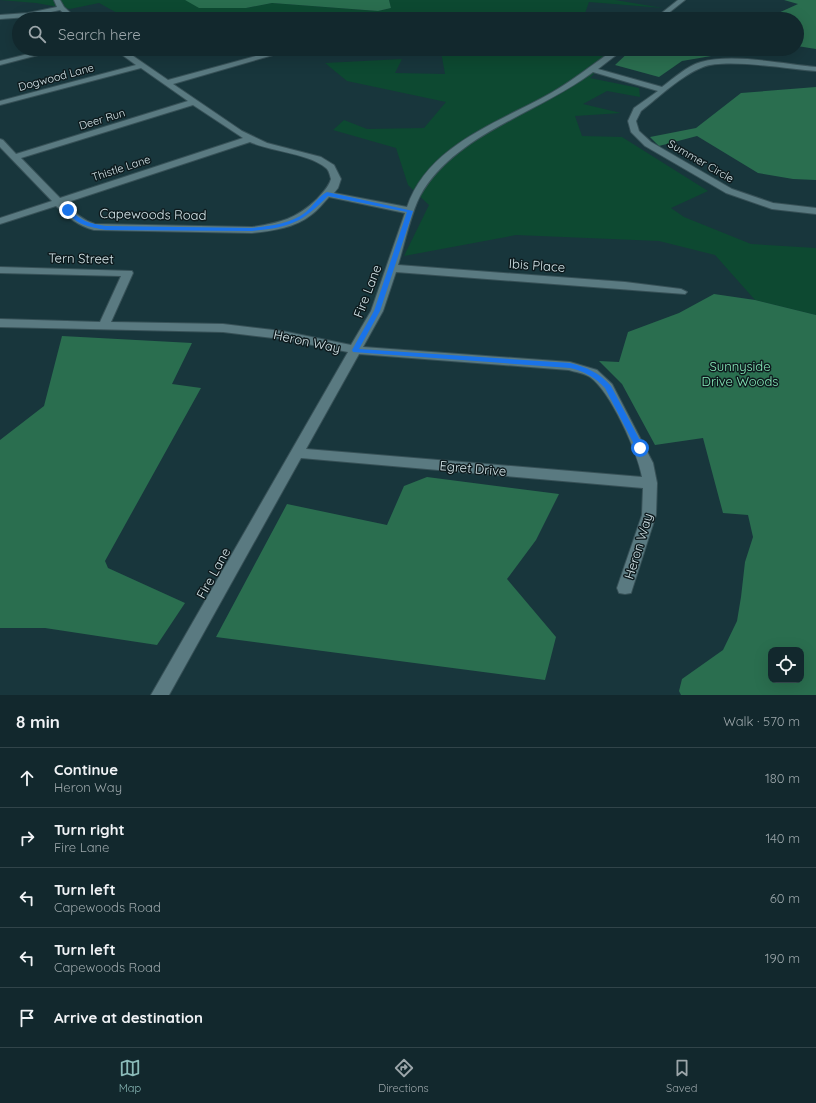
<!DOCTYPE html>
<meta charset="utf-8">
<style>
body{margin:0;font-family:Quicksand,sans-serif;background:#1f3439;color:#f1f3f6}
.controls{position:absolute;right:12px;bottom:12px;display:grid;overflow:hidden;border-radius:8px;box-shadow:0 4px 16px #0002}
.controls button{width:36px;height:36px;display:grid;place-items:center;padding:0;border:0;border-bottom:1px solid #314449;background:#12282d;color:#f1f3f6;font:20px sans-serif}
.stop{position:absolute;width:12px;height:12px;margin:-9px;border:3px solid #1a73e8;border-radius:50%;background:#fff}
.stop.end{background:#1a73e8;border-color:#fff;box-shadow:0 1px 4px #0008}
.list{margin:0;padding:0;list-style:none}
h2{display:flex;justify-content:space-between;align-items:center;height:52px;margin:0;padding:0 16px;font-size:17px}
h2 small{font-size:13px;font-weight:400;color:#9ca6aa}
.list li{display:grid;grid-template-columns:26px 1fr auto;gap:12px;align-items:center;box-sizing:border-box;height:60px;padding:0 16px;border-top:1px solid #314449}
.list b{display:block;font-size:15px;white-space:nowrap}
.list p{margin:0;font-size:13px;white-space:nowrap;color:#9ca6aa}
.list em{font-size:13px;font-style:normal;color:#9ca6aa}
.icon{flex:none;width:22px;height:22px;fill:none;stroke:currentColor;stroke-width:2;stroke-linecap:round;stroke-linejoin:round}
.map{position:relative;flex:none;width:816px;height:695px;overflow:hidden}
.search{position:absolute;background:#12282d;box-shadow:0 4px 16px #0002;left:12px;right:12px;top:12px;height:44px;display:flex;align-items:center;gap:10px;box-sizing:border-box;padding:0 14px;border-radius:22px;color:#9ca6aa;font-size:15px}
.sheet{height:352px;background:#12282d}
nav{display:flex;justify-content:space-around;align-items:center;box-sizing:border-box;height:56px;border-top:1px solid #314449;background:#12282d;font-size:11px;color:#9ca6aa}
nav a{display:grid;justify-items:center;gap:2px}
nav .on{color:#8bbbb9}
.map>svg:first-child{display:block}
</style>
<div class="map">
<svg width="816" height="695" viewBox="0 0 816 695">
<rect width="100%" height="100%" fill="#18363c"/>
<path fill="#0d4931" d="M0,0H185L246,8L272,3L378,11L391,8L389,0H615L663,8L589,2L583,19H128L99,3L70,9L36,3Z
M450,49H617L590,78L639,88L640,97L607,91L583,104L621,113L575,116L582,136L622,137L708,191L671,208L684,217L751,244L816,248V315L755,300L715,255L659,241L516,235L404,256L429,205L408,185L396,148L333,130L344,120L367,129L424,128L446,102L347,81L325,63L402,59L395,73L445,74L441,52Z"/>
<path fill="#2a6e4f" fill-rule="evenodd" d="M185,0H389L391,8L378,11L272,3L246,8H199Z
M784,0H816V49L797,46V19H780L776,14L798,4Z
M674,12L710,19H666Z
M632,49H725L723,54L682,61L659,77L615,65Z
M816,87V180L793,179L758,173L697,136L659,146L650,137L696,128L741,93Z
M714,294L755,300L816,315V695H681L679,691L682,679L723,650L737,621L741,597L745,562L753,537L748,515L723,513L703,438L655,445L622,384L599,361L619,362L628,332L679,313ZM771,650H801V680H771Z
M62,336L192,343L172,384L201,388L105,561L108,568L185,603L157,645L45,628H0V440L44,406Z
M427,477L559,494L536,540L507,579L556,637L545,680L216,637L287,504L387,525L404,486Z"/>
<g fill="none" stroke-linecap="round" stroke-linejoin="round">
<defs>
<path id="minor" d="M54,0H60L64,7L77,19H70L60,10L28,17L0,19V15L28,13L57,7Z
M678,0H685L661,19H654Z
M48,49H61L0,65V61Z
M114,49H123L168,80L282,49H294L173,84L242,131L267,143L321,157L334,165L341,179L338,188L334,193L407,207C428,145 498,123 551,93C574,80 593,64 615,49H624L598,69L662,87C674,78 687,66 701,62C733,53 783,64 816,67V71C789,69 726,58 703,67C682,75 659,97 641,111L636,121L639,131L651,142L732,189L773,203L816,208V214L772,209L726,193L645,146L631,132L628,121L634,108L658,91L593,72C539,113 454,134 420,196C411,213 404,246 398,265L625,282L681,289L687,292L685,294L396,272L383,311L363,347L570,362L597,370L612,384L653,463L657,483L656,515L631,593L625,594L619,593L617,588L642,515L643,488L301,458L169,695H151L348,352L282,339L223,332L0,327V319L100,322L121,276L0,273V267L132,271L133,273L111,322L223,324L282,331L351,345L371,311L405,213L329,197C323,203 318,210 311,215C295,228 272,231 252,233L94,230C78,226 68,217 56,206L0,224V218L52,201L0,147V139L3,140L16,154L188,101L141,68L0,105V101L136,65ZM193,105L243,138L60,198L21,158ZM250,142C270,151 311,154 326,168C329,170 330,176 331,179C328,188 323,192 317,199C296,219 280,223 252,227L95,224C82,220 74,212 65,203ZM359,354L569,370C575,372 584,373 590,377C611,392 637,451 642,477L306,449Z"/>
</defs>
<use href="#minor" stroke="#375157" stroke-width="2"/>
<use href="#minor" fill="#5a7a81" fill-rule="evenodd"/>
</g>
<path fill="#1a73e8" d="M327,192L413,211L380,311L359,349L570,363C586,367 600,373 611,386L644,448L642,450H637L605,388C596,378 584,371 570,368L353,352L352,350L374,311L407,212L328,196C301,223 291,227 252,231L106,230C87,226 78,226 65,210L70,209C82,222 88,223 106,226L252,228C270,226 291,224 306,212C313,206 319,196 327,192Z"/>
<g text-anchor="middle" stroke-width="3" stroke-linejoin="round" paint-order="stroke">
<g font-size="11" fill="#d5e6ea" stroke="#0e1b1e">
<text transform="translate(56 77) rotate(-15)" y="4">Dogwood Lane</text>
<text transform="translate(102 119) rotate(-17)" y="4">Deer Run</text>
<text transform="translate(701 161) rotate(30)" y="4">Summer Circle</text>
<text transform="translate(121 168) rotate(-18)" y="4">Thistle Lane</text>
</g>
<g font-size="13" fill="#d5e6ea" stroke="#0e1b1e">
<text transform="translate(153 214) rotate(1)" y="5">Capewoods Road</text>
<text transform="translate(81 258) rotate(1)" y="5">Tern Street</text>
<text transform="translate(537 265) rotate(4)" y="5">Ibis Place</text>
<text transform="translate(367 291) rotate(-69)" y="5">Fire Lane</text>
<text transform="translate(307 341) rotate(12)" y="5">Heron Way</text>
<text transform="translate(473 468) rotate(5)" y="5">Egret Drive</text>
<text transform="translate(638 546) rotate(-73)" y="5">Heron Way</text>
<text transform="translate(213 573) rotate(-61)" y="5">Fire Lane</text>
</g>
<g font-size="13" fill="#86e8b8" stroke="#0e1b1e">
<text x="740" y="371">Sunnyside<tspan x="740" dy="15">Drive Woods</tspan></text>
</g>
</g>
</svg>
<div class="controls">
<button><svg class="icon" aria-label="locate" viewBox="0 0 24 24"><circle cx="12" cy="12" r="6"/><path d="M12 2v4M12 18v4M2 12h4M18 12h4"/></svg></button>
</div>
<div class="stop" style="left:640px;top:448px"></div>
<div class="stop end" style="left:68px;top:210px"></div>
<div class="search"><svg class="icon" aria-label="search" viewBox="0 0 24 24"><circle cx="10" cy="10" r="6"/><path d="M15 15l6 6"/></svg>Search here</div>
</div>
<section class="sheet">
<h2>8 min<small>Walk · 570 m</small></h2>
<ul class="list">
<li><svg class="icon" aria-label="ahead" viewBox="0 0 24 24"><path d="M12 20V5M6 11l6-6 6 6"/></svg><div><b>Continue</b><p>Heron Way</p></div><em>180 m</em></li>
<li><svg class="icon" aria-label="right" viewBox="0 0 24 24"><path d="M7 20v-9h11M14 6l5 5-5 5"/></svg><div><b>Turn right</b><p>Fire Lane</p></div><em>140 m</em></li>
<li><svg class="icon" aria-label="left" viewBox="0 0 24 24"><path d="M17 20v-9H6M10 6l-5 5 5 5"/></svg><div><b>Turn left</b><p>Capewoods Road</p></div><em>60 m</em></li>
<li><svg class="icon" aria-label="left" viewBox="0 0 24 24"><path d="M17 20v-9H6M10 6l-5 5 5 5"/></svg><div><b>Turn left</b><p>Capewoods Road</p></div><em>190 m</em></li>
<li><svg class="icon" aria-label="arrive" viewBox="0 0 24 24"><path d="M6 21V4h12l-3 4 3 4H6"/></svg><div><b>Arrive at destination</b></div></li>
</ul>
</section>
<nav>
<a class="on"><svg class="icon" aria-label="map" viewBox="0 0 24 24"><path d="M3 6l6-2 6 2 6-2v14l-6 2-6-2-6 2zM9 4v14M15 6v14"/></svg>Map</a>
<a><svg class="icon" aria-label="directions" viewBox="0 0 24 24"><path d="M12 3l9 9-9 9-9-9zM9 14v-3h6M13 9l2 2-2 2"/></svg>Directions</a>
<a><svg class="icon" aria-label="saved" viewBox="0 0 24 24"><path d="M7 4h10v16l-5-4-5 4z"/></svg>Saved</a>
</nav>
